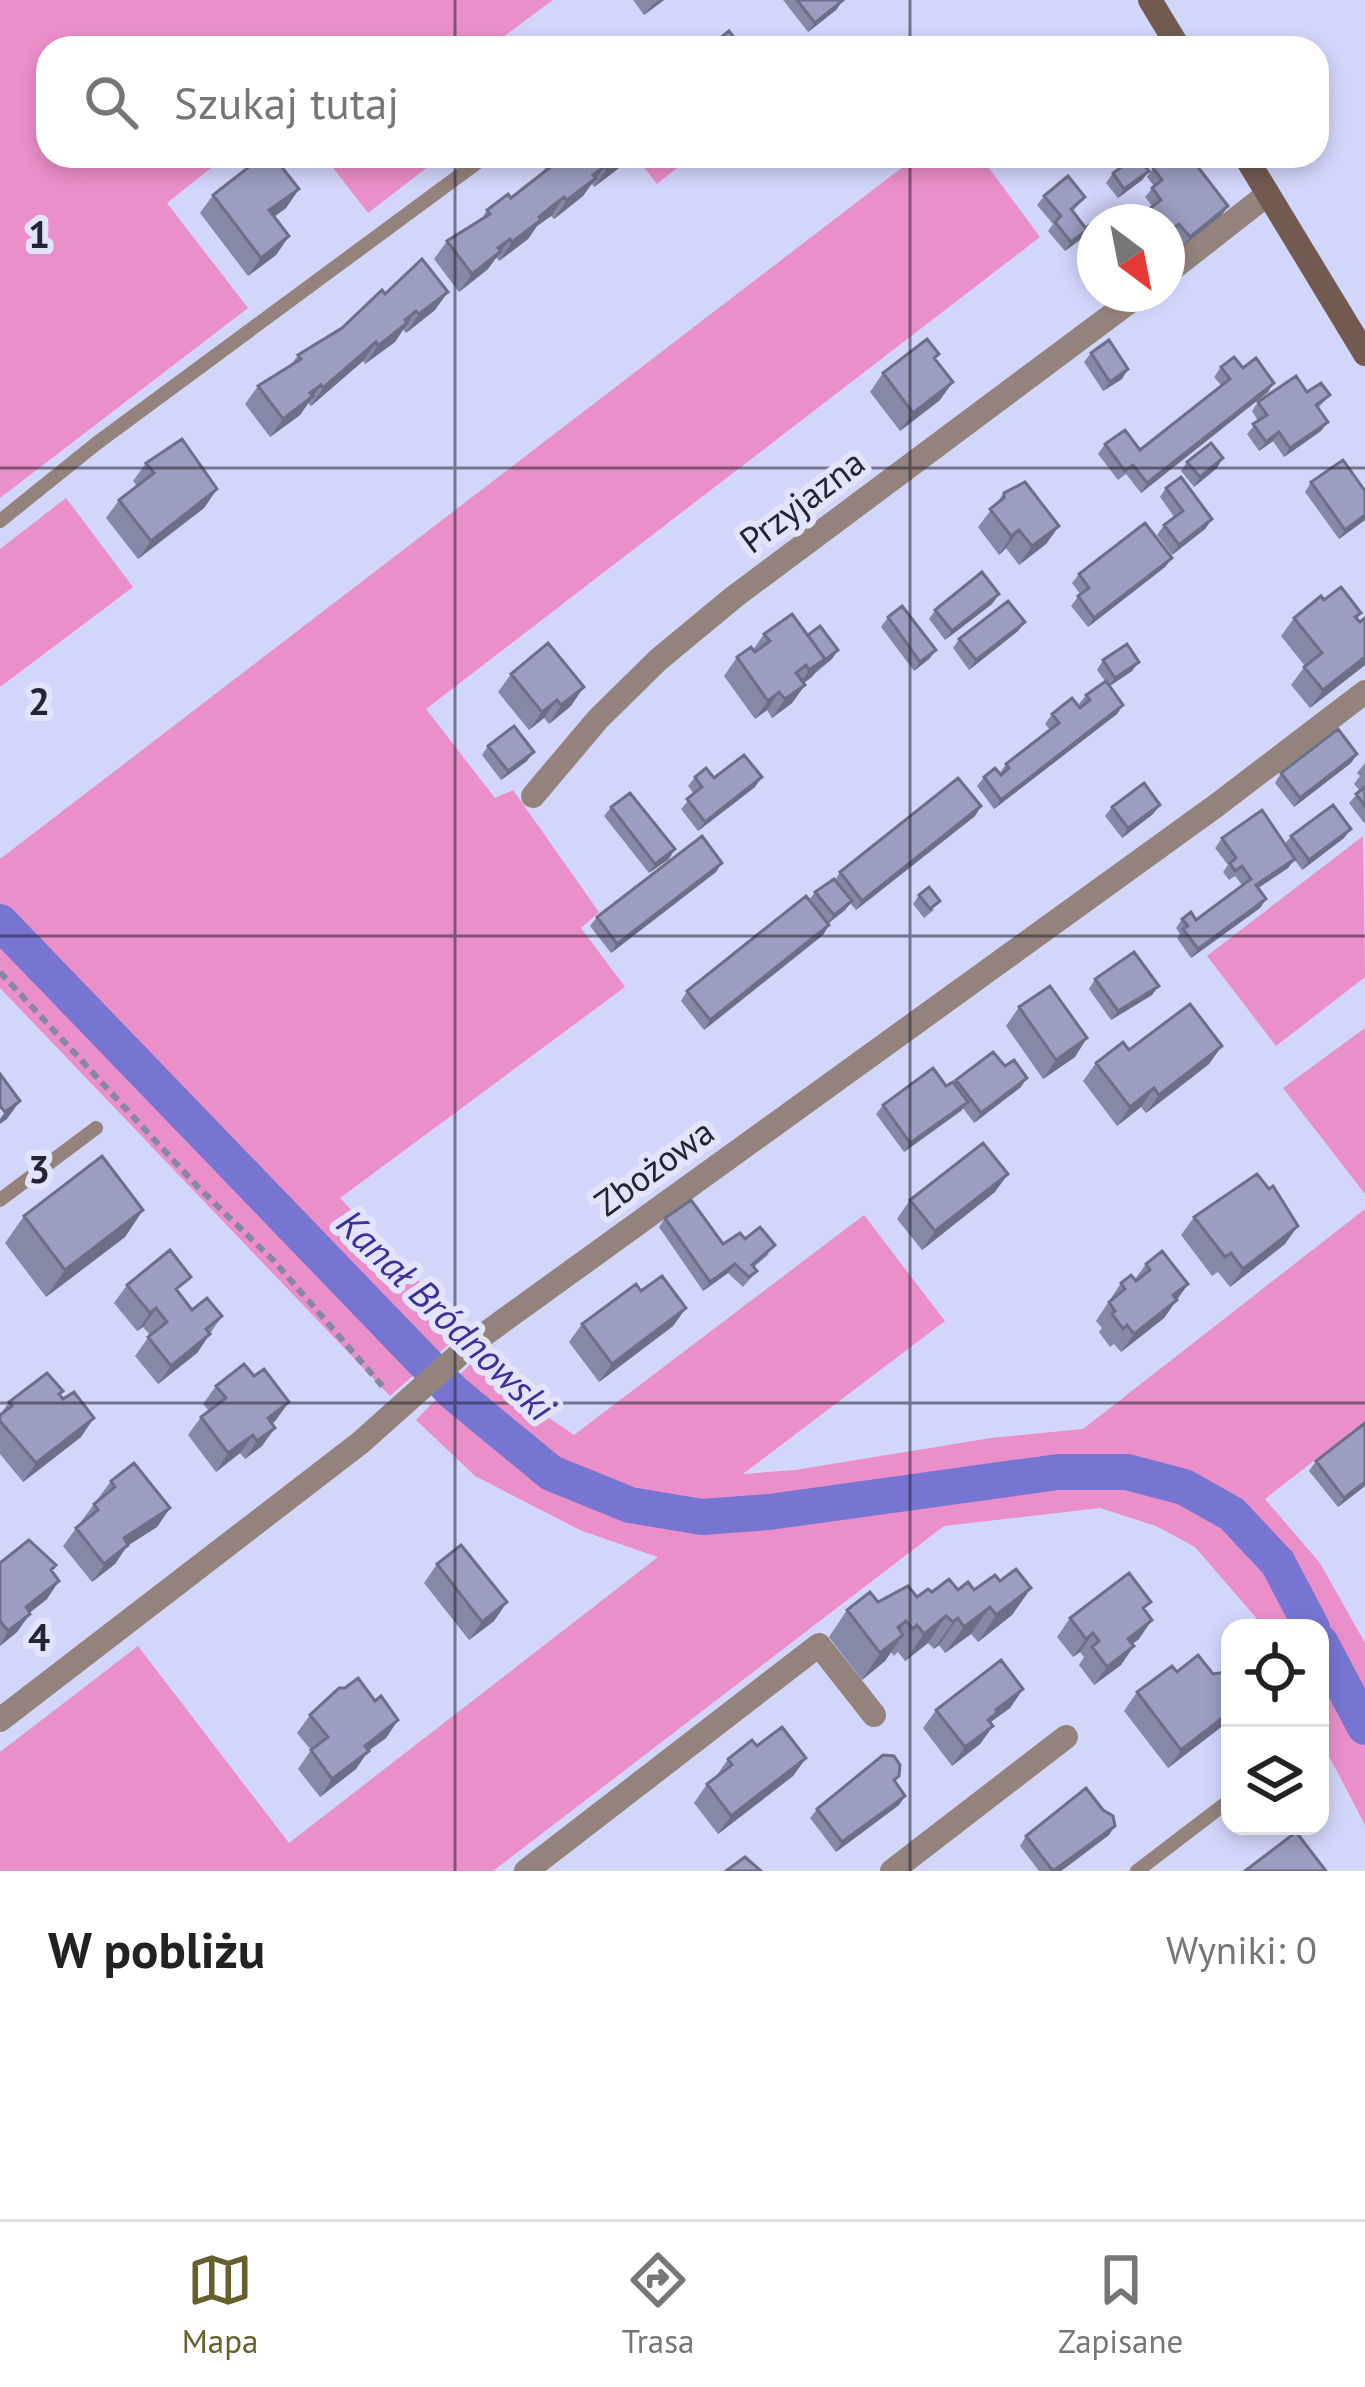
<!DOCTYPE html>
<html lang="pl">
<meta charset="utf-8">
<style>
body{margin:0;font-family:"PT Sans",sans-serif;background:#f2f2f2;color:#222}
.controls{position:absolute;right:36px;bottom:36px;display:grid;overflow:hidden;border-radius:24px;box-shadow:0 6px 18px #0003}
.controls button{width:108px;height:108px;display:grid;place-items:center;padding:0;border:0;border-bottom:3px solid #e0e0e0;background:#fff;color:#222;font:60px sans-serif}
.compass{position:absolute;left:1077px;top:204px;width:108px;height:108px;border-radius:50%;background:#fff;box-shadow:0 6px 18px #0003;rotate:148deg}
.list{margin:0;padding:0;list-style:none}
h2{display:flex;justify-content:space-between;align-items:center;height:156px;margin:0;padding:0 48px;font-size:51px}
h2 small{font-size:39px;font-weight:400;color:#767676}
.icon{flex:none;width:66px;height:66px;fill:none;stroke:currentColor;stroke-width:2;stroke-linecap:round;stroke-linejoin:round}
.map{position:relative;flex:none;width:1365px;height:1871px;overflow:hidden}
.search{position:absolute;background:#fff;box-shadow:0 6px 18px #0003;left:36px;right:36px;top:36px;height:132px;display:flex;align-items:center;gap:30px;box-sizing:border-box;padding:0 42px;border-radius:36px;color:#767676;font-size:45px}
.sheet{height:348px;background:#fff}
nav{display:flex;justify-content:space-around;align-items:center;box-sizing:border-box;height:168px;border-top:3px solid #e0e0e0;background:#fff;font-size:33px;color:#767676}
nav a{display:grid;justify-items:center;gap:6px}
nav .on{color:#67602c}
.map>svg:first-child{display:block}
</style>
<div class="map">
<svg width="1365" height="1871" viewBox="0 0 1365 1871">
<rect width="100%" height="100%" fill="#d3d6fb"/>
<path fill="#eb8fca" d="M0,0H553L488,48H48V156H226L167,203L248,308L0,498Z
M324,156H442L368,213Z
M635,156H692L657,184Z
M917,156H980L1040,237L426,709L495,798L513,790L599,912L581,928L625,987L340,1198L457,1321L478,1326L455,1339L390,1396L0,988V859Z
M66,498L133,587L0,687V549Z
M1363,836L1365,977L1276,1046L1207,956Z
M1365,1028V1194L1283,1088Z
M1365,1209V1421L1265,1499L1320,1563L1365,1643V1825L1320,1739V1628H1265L1195,1547L1156,1526L1100,1508L944,1526L493,1871H0V1752L138,1646L289,1843L658,1557L582,1531L475,1476L416,1420L476,1358L521,1399L574,1435L864,1215L945,1321L743,1474L795,1470L991,1438L1083,1429Z"/>
<g fill="none" stroke-linecap="round" stroke-linejoin="round">
<path stroke="#7676d2" stroke-width="36" d="M0,922L454,1393L551,1473L630,1505L702,1517L769,1512L1058,1472H1127L1184,1487L1232,1514L1278,1563L1312,1628
M1320,1642L1365,1727"/>
<path stroke="#8688a3" stroke-width="6" stroke-dasharray="9 6" stroke-linecap="butt" d="M0,972L197,1186L274,1261L384,1388"/>
<path stroke="#94837c" stroke-width="14" d="M0,521L97,443L486,156
M0,1200L96,1128
M1137,1871L1230,1800"/>
<path stroke="#94837c" stroke-width="24" d="M1167,273L1268,194
M533,796L598,719L658,660L734,597L1140,294
M0,1720L360,1443L471,1344L1217,805L1365,692
M526,1871L819,1645L874,1715
M892,1871L1066,1737"/>
<path stroke="#725a51" stroke-width="24" d="M1150,0L1179,48
M1245,156L1365,354"/>
</g>
<path fill="#8588a6" d="M633,0H664L644,15Z
M783,0H843L836,10L808,32Z
M550,162L623,165L594,187L592,184L590,185L583,196L554,219L551,216L537,226L528,239L499,261L497,258L495,259L488,269L459,292L434,259L447,241L481,220L487,210L511,198L541,174Z
M1153,168L1222,215L1183,246L1167,222H1138L1144,213L1153,207L1145,197L1154,186L1147,177Z
M1149,171L1142,180L1118,198L1106,183L1113,173Z
M299,189L286,208L274,217L289,236L276,255L248,276L200,213L213,195Z
M1044,196L1085,197L1072,212L1086,229L1095,222V254L1082,238L1065,251L1048,231L1053,224L1037,205Z
M385,294L435,310L406,333L403,329L395,342L365,364L363,361L311,406L308,403L300,415L270,437L245,404L258,386L291,365L298,355L342,328Z
M1091,353L1122,379L1103,391L1084,362Z
M1221,367L1243,368L1268,392L1141,493L1126,474L1118,480L1098,454L1105,444L1140,450L1221,385L1214,377Z
M883,373L940,400L900,431L870,392Z
M1307,392L1330,395L1318,408L1321,431L1284,457L1273,441L1259,451L1247,434L1258,421L1252,411L1258,402Z
M1187,462L1217,468L1194,487L1181,471Z
M146,463L217,489L204,508L138,559L106,518L119,500L137,486L133,481Z
M1311,482L1365,520L1339,539L1305,492Z
M1166,488L1212,519L1205,529L1172,555L1157,535L1164,525L1175,518L1160,497Z
M1004,493L1059,526L1046,544L1019,565L1006,548L999,555L978,527Z
M1172,558L1165,567L1088,627L1071,606L1080,594L1072,583L1079,574Z
M999,594L992,604L945,640L929,619L935,610Z
M1324,600L1361,613L1357,619L1365,665L1310,708L1291,685L1305,666L1281,636L1294,618Z
M888,617L936,650L929,659L914,671L881,627Z
M1025,622L1018,631L969,670L953,648L959,639Z
M764,634L808,635L832,659L804,683L805,685L792,703L772,718L767,710L755,719L724,676L737,657L753,650Z
M1103,660L1132,671L1110,686L1123,705L1117,714L994,809L977,786L984,777L1000,773L1006,764L1050,730L1045,724L1052,714L1081,707L1079,704L1086,695L1105,681L1097,670Z
M511,674L571,706L549,724L544,718L529,730L498,692Z
M488,746L527,761L501,780L482,755Z
M1357,754L1351,763L1294,807L1275,783L1281,773Z
M1365,763V822L1364,823L1349,803L1360,791L1354,784L1360,776L1357,773Z
M695,777L714,778L755,787L698,831L681,809L694,794L688,786Z
M1160,805L1153,814L1122,838L1105,816L1112,807Z
M981,806L975,816L856,910L850,903L845,910L828,924L829,925L823,935L704,1030L681,1001L687,991L809,900L815,892L835,880L840,872Z
M611,807L669,859L649,873L604,816Z
M1291,836L1344,838L1302,870L1294,859L1288,868L1258,888L1266,899L1260,908L1191,958L1177,938L1180,934L1176,928L1182,919L1196,920L1242,885L1235,876L1229,880L1223,872L1228,865L1215,848L1222,838L1285,844Z
M716,872L611,953L590,926L597,917Z
M919,895L934,910L924,918L913,904Z
M1095,979L1152,995L1111,1020L1089,989Z
M1019,1007L1075,1057L1043,1079L1006,1026Z
M1129,1050L1209,1064L1146,1113L1141,1107L1117,1126L1083,1081L1096,1063Z
M956,1080L1021,1087L974,1123L963,1108L904,1152L876,1114L883,1105L946,1086Z
M995,1192L922,1250L897,1219L910,1200Z
M143,1210L125,1237L46,1297L5,1243L24,1216Z
M1194,1217L1285,1244L1230,1287L1218,1272L1212,1276L1181,1235Z
M665,1218L723,1244L745,1239L769,1254L754,1267L757,1271L743,1287L728,1273L703,1291L659,1227Z
M1146,1264L1188,1284L1164,1318L1121,1352L1114,1344L1110,1347L1099,1332L1102,1328L1096,1321L1121,1283L1135,1279Z
M127,1285L180,1294L192,1310L222,1316L197,1353L158,1384L135,1356L150,1335L143,1327L137,1331L114,1303Z
M641,1291L686,1308L673,1326L599,1382L569,1342L582,1324Z
M216,1386L276,1420L272,1424L262,1446L245,1459L240,1453L216,1472L188,1435L201,1417L209,1411L203,1404Z
M60,1395L81,1437L23,1482L0,1454V1415L9,1402Z
M1365,1423V1486L1338,1507L1309,1471L1316,1461Z
M111,1481L170,1508L157,1527L127,1546L115,1564L92,1582L63,1546Z
M0,1563L52,1571L47,1599L29,1613L17,1632L0,1646Z
M437,1564L507,1602L494,1621L469,1640L424,1583Z
M1000,1581L1031,1588L1012,1615L978,1642L971,1634L945,1653L939,1645L934,1649L928,1643L905,1661L898,1652L894,1656L891,1652L885,1661L862,1680L829,1637L847,1610L917,1597L932,1592L974,1590Z
M1145,1611L1139,1639L1132,1644L1121,1665L1094,1685L1079,1665L1084,1657L1080,1652L1073,1657L1057,1637L1070,1618Z
M1177,1672L1227,1691L1225,1724L1168,1768L1124,1711L1137,1692Z
M1023,1689L1010,1708L992,1721L991,1723L993,1726L980,1744L952,1766L923,1728L936,1710Z
M375,1701L398,1720L386,1738L368,1751L356,1769L320,1797L298,1769L311,1750L297,1733L310,1715Z
M757,1746L806,1758L793,1776L718,1834L694,1803L707,1784L715,1778L728,1759Z
M899,1776L895,1782L905,1796L899,1805L836,1852L810,1818L817,1809Z
M1103,1810L1109,1835L1061,1871H1039L1020,1846L1026,1836Z"/>
<path fill="#6c6f87" d="M659,0H664L644,15L651,6Z
M843,0L836,10L808,32L815,23Z
M624,156H629L623,165L594,187L607,169Z
M605,166L583,196L554,219L567,200Z
M1149,171L1142,180L1118,198L1124,189Z
M299,189L286,208L256,229L269,210Z
M564,197L551,216L537,226L528,239L499,261L512,242L539,217Z
M1228,206L1222,215L1183,246L1190,237Z
M1087,230L1081,239L1065,251L1071,242Z
M289,236L276,255L248,276L261,258Z
M510,239L488,269L459,292L472,274Z
M448,292L435,310L406,333L419,314Z
M416,311L395,342L365,364L378,346Z
M376,342L363,361L311,406L323,388Z
M1128,369L1122,379L1103,391L1110,382Z
M953,382L940,400L900,431L913,413Z
M1274,383L1268,392L1141,493L1147,483Z
M321,385L300,415L270,437L283,419Z
M1328,422L1321,431L1284,457L1290,448Z
M1279,432L1273,441L1259,451L1266,442Z
M1223,458L1217,468L1194,487L1200,477Z
M217,489L204,508L138,559L151,541Z
M1365,515V520L1339,539L1345,530Z
M1212,519L1205,529L1172,555L1179,545Z
M1059,526L1046,544L1019,565L1032,546Z
M1019,530L1006,548L999,555L1011,536Z
M1172,558L1165,567L1088,627L1094,618Z
M999,594L992,604L945,640L952,631Z
M1025,622L1018,631L969,670L976,660Z
M838,650L832,659L817,670L812,677L797,688L809,670Z
M936,650L929,659L914,671L920,662Z
M1365,657V665L1310,708L1323,690Z
M1139,662L1132,671L1108,687L1115,678Z
M805,685L792,703L772,718L785,699Z
M584,687L571,706L549,724L561,705Z
M779,692L767,710L755,719L768,701Z
M557,700L544,718L529,730L542,712Z
M1123,705L1117,714L994,809L1001,800Z
M534,752L527,761L501,780L508,771Z
M1357,754L1351,763L1294,807L1300,798Z
M762,777L755,787L698,831L705,822Z
M1160,805L1153,814L1122,838L1128,828Z
M981,806L975,816L856,910L862,901Z
M1351,829L1344,838L1302,870L1309,860Z
M675,849L669,859L649,873L655,864Z
M1295,859L1288,868L1249,894L1256,885Z
M722,863L716,872L611,953L617,944Z
M1266,899L1260,908L1191,958L1198,949Z
M852,901L845,910L827,924L834,915Z
M829,925L823,935L704,1030L710,1020Z
M1159,986L1152,995L1111,1020L1118,1011Z
M1087,1038L1075,1057L1043,1079L1056,1060Z
M1222,1046L1209,1064L1146,1113L1159,1095Z
M1027,1078L1021,1087L974,1123L981,1113Z
M1154,1088L1141,1107L1117,1126L1130,1107Z
M20,1101L7,1119L0,1124V1119L5,1112Z
M968,1102L961,1111L904,1152L910,1143Z
M1008,1174L995,1192L922,1250L935,1231Z
M143,1210L125,1237L46,1297L65,1270Z
M1298,1226L1285,1244L1230,1287L1243,1269Z
M735,1264L728,1273L703,1291L710,1282Z
M1188,1284L1164,1318L1121,1352L1134,1334L1173,1295Z
M156,1308L143,1327L137,1331L150,1313Z
M686,1308L673,1326L599,1382L612,1364Z
M210,1334L197,1353L158,1384L171,1366Z
M289,1402L276,1420L255,1436L268,1418Z
M94,1418L81,1437L23,1482L36,1463Z
M275,1428L262,1446L245,1459L257,1441Z
M253,1435L240,1453L216,1472L228,1453Z
M1365,1482V1486L1338,1507L1344,1498Z
M170,1508L157,1527L127,1546L115,1564L92,1582L124,1538Z
M59,1581L47,1599L13,1626L26,1607Z
M1031,1588L1012,1615L978,1642L996,1615Z
M507,1602L494,1621L469,1640L482,1622Z
M990,1607L971,1634L945,1653L964,1627Z
M30,1614L17,1632L0,1646L8,1631Z
M946,1616L928,1643L905,1661L924,1634Z
M958,1618L939,1645L934,1649L953,1622Z
M1152,1620L1139,1639L1115,1657L1128,1639Z
M906,1621L888,1647L903,1635L885,1661L862,1680L898,1627Z
M1093,1633L1080,1652L1073,1657L1086,1639Z
M1134,1646L1121,1665L1094,1685L1107,1667Z
M1023,1689L1010,1708L992,1721L986,1731L975,1738L996,1710Z
M1230,1712V1717L1225,1724L1168,1768L1181,1750Z
M398,1720L386,1738L368,1751L356,1769L320,1797L332,1779L365,1746Z
M993,1726L980,1744L952,1766L965,1747Z
M806,1758L793,1776L718,1834L731,1816Z
M905,1796L899,1805L836,1852L842,1842Z
M1115,1826L1109,1835L1061,1871H1056Z"/>
<path fill="#9b9ec1" stroke="#6c6f87" stroke-width="3" d="M797,0H843L815,23Z
M729,31L742,48H708Z
M813,41L819,48H805Z
M263,156H273L299,189L269,210L289,236L261,258L213,195Z
M557,156H624L607,169L605,166L593,175L596,178L567,200L564,197L551,207L539,217L541,220L512,242L510,239L498,248L501,251L472,274L447,241L490,214L487,210L508,194L511,198L553,165L550,162Z
M1137,156L1149,171L1124,189L1113,173Z
M1168,156H1173L1181,166L1191,158L1228,206L1190,237L1179,224L1167,233V222H1150L1144,213L1161,200L1152,188L1162,180L1153,168Z
M1068,176L1085,197L1071,209L1087,230L1071,242L1055,222L1061,216L1044,196Z
M1104,214L1110,222H1095V237L1087,227Z
M422,259L448,292L419,314L416,311L405,320L407,323L378,346L376,342L323,388L321,385L310,393L313,396L283,419L258,386L301,359L298,355L342,328L382,290L385,294Z
M927,339L939,354L934,358L953,382L913,413L883,373Z
M1109,340L1128,369L1110,382L1091,353Z
M1234,357L1243,368L1256,358L1274,383L1147,483L1133,465L1125,471L1105,444L1125,430L1140,450L1230,379L1221,367Z
M1296,376L1307,392L1321,383L1330,395L1316,405L1328,422L1290,448L1279,432L1266,442L1253,424L1267,415L1258,402Z
M182,439L217,489L151,541L119,500L154,473L146,463Z
M1211,443L1223,458L1200,477L1187,462Z
M1343,460L1365,491V515L1345,530L1311,482Z
M1181,477L1212,519L1179,545L1164,525L1183,511L1166,488Z
M1025,482L1059,526L1032,546L1019,530L1011,536L990,509L1004,498V493Z
M1145,523L1172,558L1094,618L1078,596L1089,588L1079,574Z
M982,572L999,594L952,631L935,610Z
M1341,587L1361,613L1355,617L1360,622L1365,618V657L1323,690L1304,667L1322,653L1294,618L1321,596L1324,600Z
M1008,601L1025,622L976,660L959,639Z
M902,606L936,650L920,662L888,617Z
M792,614L825,659L809,670L806,665L796,673L805,685L785,699L779,692L768,701L737,657L751,647L755,652L770,641L764,634Z
M820,626L838,650L822,662L825,659L808,635Z
M548,643L584,687L561,705L557,700L542,712L511,674Z
M1127,644L1139,662L1115,678L1103,660Z
M1106,681L1123,705L1001,800L984,777L995,768L1001,775L1009,768L1006,764L1059,723L1052,714L1072,698L1080,708L1090,700L1086,695Z
M514,726L534,752L508,771L488,746Z
M1338,729L1357,754L1300,798L1281,773Z
M744,755L762,777L705,822L687,799L702,787L695,777L706,768L714,778Z
M958,778L981,806L862,901L840,872Z
M1144,783L1160,805L1128,828L1112,807Z
M1365,787V806L1356,794Z
M630,793L675,849L655,864L611,807Z
M1333,805L1351,829L1309,860L1291,836Z
M1262,810L1295,859L1256,885L1266,899L1198,949L1183,929L1188,926L1182,919L1191,912L1196,920L1251,879L1242,866L1235,871L1230,863L1236,858L1222,838Z
M702,836L722,863L617,944L597,917Z
M834,879L852,901L834,915L815,892Z
M929,887L940,901L930,909L919,895Z
M806,896L829,925L710,1020L687,991Z
M1134,952L1159,986L1118,1011L1095,979Z
M1050,986L1087,1038L1056,1060L1019,1007Z
M1190,1004L1222,1046L1159,1095L1154,1088L1130,1107L1096,1063L1123,1042L1129,1050Z
M993,1052L1005,1066L1014,1060L1027,1078L981,1113L956,1080Z
M933,1068L946,1086L953,1082L968,1102L910,1143L883,1105Z
M0,1074L20,1101L5,1112L0,1106Z
M983,1143L1008,1174L935,1231L910,1200Z
M102,1156L143,1210L65,1270L24,1216Z
M1257,1174L1269,1189L1273,1186L1298,1226L1243,1269L1231,1253L1225,1257L1194,1217Z
M691,1200L723,1244L740,1233L745,1239L760,1227L775,1245L752,1265L757,1271L749,1277L735,1264L710,1282L665,1218Z
M170,1250L191,1277L176,1289L192,1310L207,1298L222,1316L206,1329L210,1334L171,1366L148,1337L167,1322L156,1308L150,1313L127,1285Z
M1162,1251L1188,1284L1173,1295L1177,1300L1134,1334L1127,1325L1123,1329L1112,1314L1115,1311L1109,1302L1125,1289L1121,1283L1131,1275L1136,1281L1150,1270L1146,1264Z
M662,1276L686,1308L612,1364L582,1324L636,1284L641,1291Z
M244,1364L254,1376L264,1369L289,1402L268,1418L275,1428L257,1441L253,1435L228,1453L201,1417L226,1398L216,1386Z
M47,1373L63,1391L59,1394L63,1399L74,1392L94,1418L36,1463L0,1421V1415L12,1406L9,1402Z
M1365,1423V1482L1344,1498L1316,1461Z
M134,1463L170,1508L124,1538L128,1545L104,1564L76,1528L98,1510L94,1504L115,1487L111,1481Z
M29,1540L56,1565L51,1570L59,1581L26,1607L30,1614L8,1631L0,1621V1563Z
M461,1545L507,1602L482,1622L437,1564Z
M1016,1569L1031,1588L996,1615L990,1607L964,1627L958,1618L953,1622L946,1616L924,1634L917,1625L913,1629L906,1621L898,1627L903,1635L880,1653L847,1610L870,1592L878,1602L908,1586L917,1597L928,1589L932,1592L949,1579L958,1590L968,1582L974,1590L995,1575L1000,1581Z
M1129,1573L1151,1602L1143,1608L1152,1620L1128,1639L1134,1646L1107,1667L1092,1647L1099,1641L1093,1633L1086,1639L1070,1618Z
M1198,1655L1213,1674L1226,1672L1230,1676V1684L1227,1691L1230,1696V1712L1181,1750L1137,1692L1172,1666L1177,1672Z
M1001,1660L1023,1689L996,1710L998,1712L988,1720L993,1726L965,1747L936,1710Z
M358,1678L375,1701L381,1696L398,1720L365,1746L369,1751L332,1779L311,1750L328,1737L310,1715L339,1688H345Z
M782,1727L806,1758L731,1816L707,1784L732,1765L728,1759L752,1740L757,1746Z
M883,1755L894,1756L900,1765L899,1776L894,1780L905,1796L842,1842L817,1809Z
M1086,1788L1103,1810L1113,1816L1115,1826L1053,1871L1026,1836Z
M1296,1832L1326,1871H1245Z
M745,1857L761,1871H726Z"/>
<path fill="none" stroke="#242533" stroke-width="3" stroke-opacity="0.55" d="M455,0V48M910,0V48M455,156V1871M910,156V1871M0,468H1365M0,936H1365M0,1403H1365"/>
<g text-anchor="middle" stroke-width="12" stroke-linejoin="round" paint-order="stroke">
<g font-size="36" fill="#242533" stroke="#e2e4fb">
<text transform="translate(802 501) rotate(-37)" y="13">Przyjazna</text>
<text transform="translate(654 1167) rotate(-36)" y="13">Zbożowa</text>
</g>
<g font-size="39" font-style="italic" fill="#3e2f9b" stroke="#e2e4fb">
<text transform="translate(446 1315) rotate(44)" y="14">Kanał Bródnowski</text>
</g>
</g>
<g font-size="39" text-anchor="middle" font-weight="bold" fill="#242533" stroke="#e2e4fb" stroke-width="12" stroke-linejoin="round" paint-order="stroke">
<text x="39" y="248">1</text>
<text x="39" y="715">2</text>
<text x="39" y="1183">3</text>
<text x="39" y="1651">4</text>
</g>
</svg>
<div class="controls">
<button><svg class="icon" aria-label="locate" viewBox="0 0 24 24"><circle cx="12" cy="12" r="6"/><path d="M12 2v4M12 18v4M2 12h4M18 12h4"/></svg></button>
<button><svg class="icon" aria-label="layers" viewBox="0 0 24 24"><path d="M12 4l9 5-9 5-9-5zM3 14l9 5 9-5"/></svg></button>
</div>
<svg class="compass" viewBox="-18 -18 36 36"><path d="M0-13l5 13h-10z" fill="#e53935"/><path d="M0 13l5-13h-10z" fill="#767676"/></svg>
<div class="search"><svg class="icon" aria-label="search" viewBox="0 0 24 24"><circle cx="10" cy="10" r="6"/><path d="M15 15l6 6"/></svg>Szukaj tutaj</div>
</div>
<section class="sheet">
<h2>W pobliżu<small>Wyniki: 0</small></h2>
<ul class="list">
</ul>
</section>
<nav>
<a class="on"><svg class="icon" aria-label="map" viewBox="0 0 24 24"><path d="M3 6l6-2 6 2 6-2v14l-6 2-6-2-6 2zM9 4v14M15 6v14"/></svg>Mapa</a>
<a><svg class="icon" aria-label="directions" viewBox="0 0 24 24"><path d="M12 3l9 9-9 9-9-9zM9 14v-3h6M13 9l2 2-2 2"/></svg>Trasa</a>
<a><svg class="icon" aria-label="saved" viewBox="0 0 24 24"><path d="M7 4h10v16l-5-4-5 4z"/></svg>Zapisane</a>
</nav>
